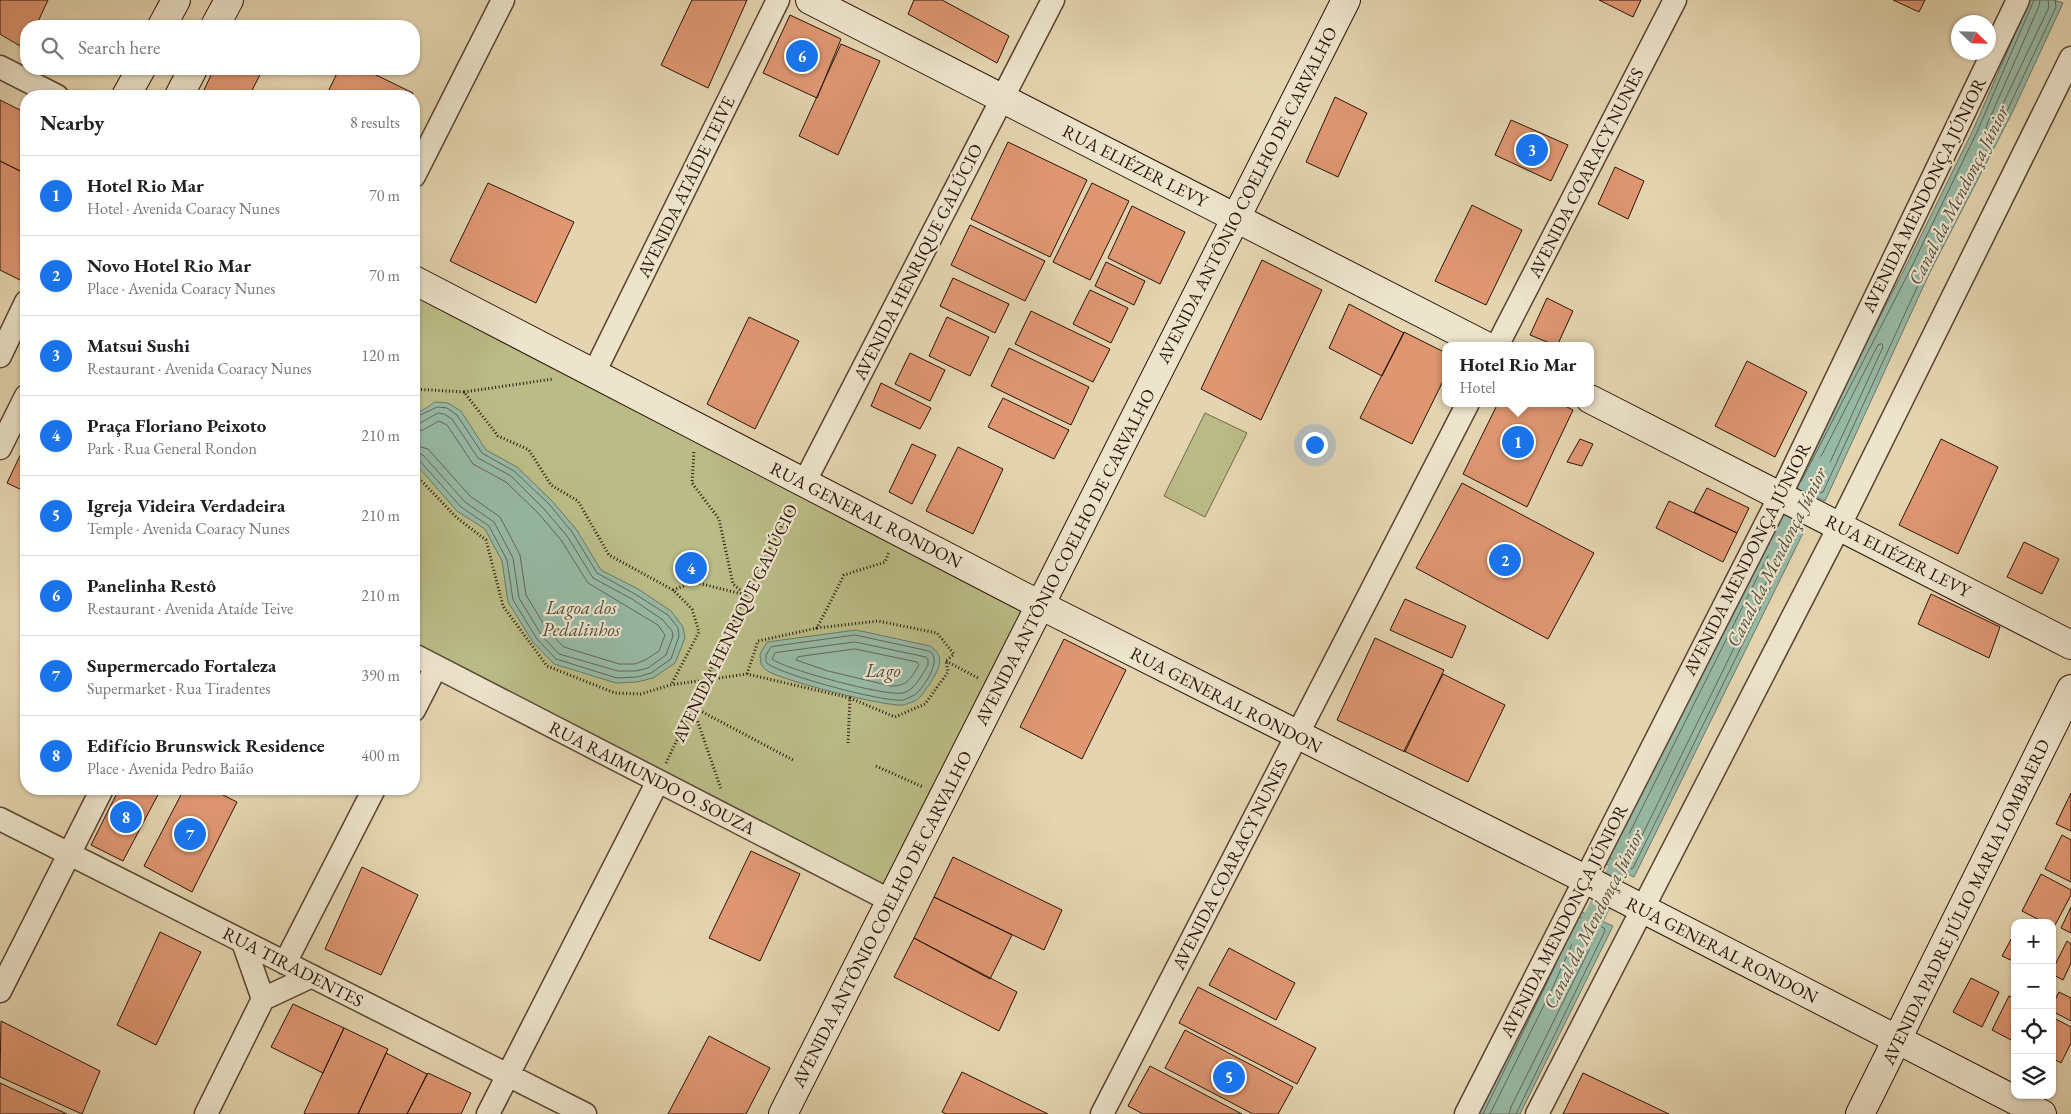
<!DOCTYPE html>
<meta charset="utf-8">
<style>
body{margin:0;font-family:"EB Garamond",serif;background:#f6f6f6;color:#202124}
.controls{position:absolute;right:15px;bottom:15px;display:grid;overflow:hidden;border-radius:10px;box-shadow:0 1px 4px #0004}
.controls button{width:45px;height:45px;display:grid;place-items:center;padding:0;border:0;border-bottom:1px solid #e0e0e0;background:#fff;color:#202124;font:25px sans-serif}
.compass{position:absolute;left:1951px;top:15px;width:45px;height:45px;border-radius:50%;background:#fff;box-shadow:0 1px 4px #0004;rotate:113deg}
.you{position:absolute;left:1314px;top:444px;width:18px;height:18px;margin:-12px;border:4px solid #fff;border-radius:50%;background:#1a73e8;box-shadow:0 0 0 8px #1a73e833}
.badge{display:grid;place-items:center;width:32px;height:32px;border-radius:50%;background:#1a73e8;color:#fff;font-size:16px;font-weight:700}
.pin{position:absolute;translate:-50% -50%;border:2px solid #fff;box-shadow:0 1px 5px #0006}
.popup{position:absolute;left:1442px;top:342px;width:152px;height:65px;box-sizing:border-box;display:grid;place-content:center;border-radius:10px;background:#fff;filter:drop-shadow(0 1px 4px #0005);font-size:16px;white-space:nowrap;color:#757577}
.popup b{font-size:19px;color:#202124}
.popup::after{content:'';position:absolute;left:50%;top:100%;margin-left:-10px;border:10px solid transparent;border-top-color:#fff}
.list{margin:0;padding:0;list-style:none}
h2{display:flex;justify-content:space-between;align-items:center;height:65px;margin:0;padding:0 20px;font-size:21px}
h2 small{font-size:16px;font-weight:400;color:#757577}
.list li{display:grid;grid-template-columns:32px 1fr auto;gap:15px;align-items:center;box-sizing:border-box;height:80px;padding:0 20px;border-top:1px solid #e0e0e0}
.list b{display:block;font-size:19px;white-space:nowrap}
.list p{margin:0;font-size:16px;white-space:nowrap;color:#757577}
.list em{font-size:16px;font-style:normal;color:#757577}
.icon{flex:none;width:28px;height:28px;fill:none;stroke:currentColor;stroke-width:2;stroke-linecap:round;stroke-linejoin:round}
.map{position:relative;flex:none;width:2071px;height:1114px;overflow:hidden}
.search{position:absolute;background:#fff;box-shadow:0 1px 4px #0004;left:20px;top:20px;width:400px;height:55px;display:flex;align-items:center;gap:12px;box-sizing:border-box;padding:0 18px;border-radius:20px;color:#757577;font-size:19px}
.panel{position:absolute;background:#fff;box-shadow:0 1px 4px #0004;left:20px;top:90px;width:400px;height:705px;border-radius:20px}
.map>svg:first-child{display:block}
</style>
<div class="map">
<svg width="2071" height="1114" viewBox="0 0 2071 1114">
<rect width="100%" height="100%" fill="#e4d5b0"/>
<filter id="stains"><feTurbulence type="fractalNoise" baseFrequency=".004" numOctaves="4"/><feColorMatrix values="0 0 0 0 .2 0 0 0 0 .09 0 0 0 0 .02 0 0 0 .5 -.17"/></filter>
<radialGradient id="worn" r=".72"><stop offset=".6" stop-color="#630" stop-opacity="0"/><stop offset="1" stop-color="#630" stop-opacity=".3"/></radialGradient>
<path fill="#babc87" stroke="#736848" d="M414,280L1040,605L891,901L414,655Z
M1205,413L1247,433L1205,517L1164,496Z"/>
<path fill="#97b9a5" stroke="#6c7766" d="M2030,0H2054L2063,3L2012,113L1930,272L1825,501L1793,486L1906,266L1973,130Z
M435,402L448,403L461,411L486,450L517,467L552,501L576,529L601,570L638,589L671,611L683,627L685,638L675,663L653,678L637,682L616,683L554,664L533,642L508,602L502,561L485,529L457,511L414,462V416Z
M1774,518L1803,533L1634,877L1602,862Z
M856,630L930,646C948,657 937,672 929,685C926,688 923,694 920,697C917,701 907,704 903,705C886,707 779,680 766,670C764,668 762,666 761,664L760,654L767,642Z
M1575,909L1613,926L1520,1114H1478Z"/>
<g fill="none" stroke-linecap="round" stroke-linejoin="round">
<path stroke="#626656" stroke-width="1" d="M2034,0L1977,132L1911,268L1801,482L1802,485L1820,493L1823,492L1925,270L2007,111L2056,7L2055,0
M2040,0L2039,6L1986,127L1988,130L1991,129L2049,7L2048,0
M1882,344L1883,347L1820,484L1818,485L1811,482L1810,478L1878,345Z
M414,418L437,407L447,408L457,415L482,453L514,471L549,504L572,532L597,573L635,594L668,615L678,628L679,636L671,659L651,673L637,677L617,678L556,659L537,639L513,600L507,560L489,526L461,507L419,460L414,459
M414,424L420,423L438,413L444,414L452,419L478,458L511,476L544,509L567,536L593,578L632,599L663,620L672,631L673,636L666,655L648,668L636,671H618L559,654L542,636L519,598L513,558L494,522L465,502L423,455L414,452
M414,432L423,430L439,421L447,425L473,464L506,482L539,514L561,540L588,583L658,625L665,635L659,651L645,660L635,664H619L564,647L548,631L526,595L520,555L500,517L470,496L428,449L414,445
M1781,535L1786,537L1787,540L1630,860L1627,861L1620,858L1619,854L1778,536Z
M855,635L929,651C943,659 925,685 917,693C914,696 906,699 903,700C886,703 776,674 766,662V655L771,647Z
M855,642L926,657L928,660V665C921,676 915,690 903,693C887,697 784,669 772,659L775,653Z
M855,649L917,662L919,665C910,679 908,686 891,686L828,671L796,660L798,657Z
M1610,858L1630,869L1633,868L1795,537L1794,534L1779,526
M1483,1114L1556,964
M1490,1114L1552,989L1580,926L1583,925L1596,931L1597,934L1511,1107L1509,1114
M1516,1114L1605,931L1604,928L1580,917"/>
<path stroke="#97b9a5" stroke-width="21" d="M1778,551L1821,467
M1582,942L1631,844"/>
</g>
<path fill="#df9772" stroke="#2c1408" d="M0,0H48L36,26H26L25,49L0,34Z
M692,0H747L708,88L661,65Z
M914,0H942L1009,36L997,63L908,14Z
M1599,0H1641L1633,17Z
M1893,0H1925L1919,12Z
M790,15L841,39L817,98L763,73Z
M841,44L880,61L838,155L799,136Z
M214,69H263L249,96H201Z
M339,69H364L413,93L411,96H326Z
M1335,97L1367,113L1338,177L1306,162Z
M0,100L26,113V174L0,161Z
M1511,120L1568,145L1551,181L1495,155Z
M1008,142L1087,180L1050,257L971,219Z
M0,161L26,174V266L20,280L0,270Z
M1615,167L1644,181L1628,219L1598,204Z
M488,183L574,222L536,303L450,261Z
M1092,183L1129,201L1090,280L1053,262Z
M1472,205L1522,230L1486,305L1435,281Z
M1132,206L1185,232L1160,284L1108,258Z
M970,225L1045,261L1025,301L951,265Z
M1262,260L1322,290L1261,420L1201,389Z
M1106,262L1145,281L1134,305L1095,286Z
M953,278L1009,304L995,333L940,306Z
M1090,290L1128,308L1111,343L1073,324Z
M1547,298L1573,311L1557,346L1530,335Z
M1349,304L1404,333L1382,376L1329,348Z
M1031,311L1110,349L1093,382L1015,344Z
M749,317L799,341L755,429L707,404Z
M947,317L989,337L970,376L929,356Z
M1404,332L1446,353V375L1412,444L1360,418Z
M1009,348L1089,387L1071,425L991,386Z
M910,353L945,370L930,401L895,384Z
M1747,361L1807,392L1775,457L1715,426Z
M881,383L931,408L920,429L871,406Z
M1003,398L1069,430L1054,459L988,427Z
M1498,403H1559L1573,410L1527,507L1463,474Z
M1580,439L1593,444L1582,466L1567,462Z
M1941,439L1998,467L1958,554L1899,525Z
M26,443V492L7,483Z
M912,444L936,455L912,504L889,492Z
M958,447L1003,469L973,534L926,511Z
M1462,483L1594,553L1548,639L1416,568Z
M1707,488L1749,508L1737,533L1694,512Z
M1669,501L1737,533L1723,562L1656,528Z
M2024,542L2059,559L2042,594L2007,577Z
M1931,594L2000,627L1989,658L1918,624Z
M1405,599L1466,626L1452,658L1390,630Z
M1375,638L1444,670L1405,752L1337,720Z
M1064,639L1126,670L1082,759L1020,727Z
M1443,674L1505,705L1468,782L1404,751Z
M119,789H161L123,861L91,845Z
M184,789H211L237,802L192,892L144,866Z
M2071,793V831L2056,824Z
M2062,835L2071,840V882L2045,869Z
M751,851L800,874L760,961L709,938Z
M953,857L1062,910L1044,950L934,897Z
M362,867L418,895L381,975L325,949Z
M2041,874L2071,890V895L2054,927L2052,926V923H2045L2022,911Z
M934,897L1012,935L990,979L914,938Z
M2071,907V933L2061,928Z
M160,932L201,952L156,1045L117,1025Z
M2015,932V962L2002,956Z
M914,938L1017,992L999,1031L894,977Z
M2067,941L2071,944V963L2063,980L2052,974V971Z
M1229,948L1295,983L1276,1020L1209,985Z
M1971,978L1999,992L1982,1027L1953,1012Z
M1198,987L1316,1048L1297,1084L1179,1023Z
M2059,992L2071,998V1021L2052,1011V1006Z
M2009,996L2015,998V1042L1992,1030Z
M293,1004L344,1028L323,1073L271,1047Z
M2052,1017L2071,1027V1043L2061,1063L2052,1058Z
M1,1021L100,1071L82,1114L0,1077Z
M344,1028L388,1049L358,1114H306L304,1113Z
M1185,1030L1293,1087L1278,1114H1253L1165,1068Z
M709,1036L770,1068L746,1114H668Z
M386,1053L427,1074L407,1114H358Z
M1150,1066L1242,1114H1143L1128,1106Z
M962,1072L1048,1114H946L942,1112Z
M428,1073L471,1093L461,1114H407Z
M1583,1073L1669,1114H1563Z
M0,1083L67,1114H0Z"/>
<g fill="none" stroke-linecap="round" stroke-linejoin="round">
<defs>
<path id="street" d="M0,67L57,96
M414,176L503,0
M1497,346L1675,0
M0,356L26,302
M594,373L778,0
M0,448L26,396
M804,483L1053,0
M414,655L891,901
M414,710L436,667
M0,819L585,1114
M243,942L263,999
M285,963L374,789
M0,991L102,789
M206,1114L263,999L312,976
M488,1114L658,781
M1102,1114L1468,403
M1466,1114L1780,496L2018,0
M1537,1114L1839,527L2071,58"/>
<path id="secondary" d="M810,0L1486,346
M162,26L176,0
M215,26L229,0
M126,96L141,69
M179,96L193,69
M414,280L1040,605L1585,879L2042,1114
M1590,399L2071,645
M783,1114L1346,0
M1860,1114L2071,689"/>
</defs>
<use href="#street" stroke="#5a4432" stroke-width="25"/>
<use href="#secondary" stroke="#2c1408" stroke-width="30"/>
<path stroke="#2c1408" stroke-width="3" stroke-dasharray="1 2.5" stroke-linecap="butt" d="M414,350L416,351L418,388
M414,389L464,392L498,436L529,450L551,485L578,501L609,555L673,590L692,609L699,632L671,685
M464,392L553,379
M414,473L456,517L486,540L503,606L547,666L615,693L641,694L670,685L747,674L850,698L848,743
M673,590L694,582L746,595L733,584L719,519L692,483L694,451
M946,661L978,678
M747,674L758,641L817,628
M850,698L895,717L925,704L948,672L946,661L954,654L937,633L878,621L817,628L844,575L885,562L889,552
M693,707L793,760
M693,708L721,789
M666,763L746,595L793,504
M876,766L923,787"/>
<use href="#street" stroke="#ede4cc" stroke-width="22"/>
<use href="#secondary" stroke="#ede4cc" stroke-width="28"/>
</g>
<g text-anchor="middle" stroke-width="4.5" stroke-linejoin="round" paint-order="stroke">
<g font-size="18" fill="#2c1408" stroke="#ede4cc">
<text transform="translate(1135 166) rotate(27)" y="6">RUA ELIÉZER LEVY</text>
<text transform="translate(1586 173) rotate(-63)" y="6">AVENIDA COARACY NUNES</text>
<text transform="translate(686 187) rotate(-64)" y="6">AVENIDA ATAÍDE TEIVE</text>
<text transform="translate(1247 195) rotate(-63)" y="6">AVENIDA ANTÔNIO COELHO DE CARVALHO</text>
<text transform="translate(1924 195) rotate(-64)" y="6">AVENIDA MENDONÇA JÚNIOR</text>
<text transform="translate(918 262) rotate(-63)" y="6">AVENIDA HENRIQUE GALÚCIO</text>
<text transform="translate(866 515) rotate(27)" y="6">RUA GENERAL RONDON</text>
<text transform="translate(1898 556) rotate(27)" y="6">RUA ELIÉZER LEVY</text>
<text transform="translate(1065 557) rotate(-63)" y="6">AVENIDA ANTÔNIO COELHO DE CARVALHO</text>
<text transform="translate(1747 559) rotate(-63)" y="6">AVENIDA MENDONÇA JÚNIOR</text>
<text transform="translate(735 623) rotate(-64)" y="6">AVENIDA HENRIQUE GALÚCIO</text>
<text transform="translate(1226 700) rotate(27)" y="6">RUA GENERAL RONDON</text>
<text transform="translate(652 778) rotate(27)" y="6">RUA RAIMUNDO O. SOUZA</text>
<text transform="translate(1230 865) rotate(-63)" y="6">AVENIDA COARACY NUNES</text>
<text transform="translate(1966 902) rotate(-64)" y="6">AVENIDA PADRE JÚLIO MARIA LOMBAERD</text>
<text transform="translate(882 919) rotate(-63)" y="6">AVENIDA ANTÔNIO COELHO DE CARVALHO</text>
<text transform="translate(1564 921) rotate(-63)" y="6">AVENIDA MENDONÇA JÚNIOR</text>
<text transform="translate(1722 950) rotate(27)" y="6">RUA GENERAL RONDON</text>
<text transform="translate(293 967) rotate(27)" y="6">RUA TIRADENTES</text>
</g>
<g font-size="19" font-style="italic" fill="#514e3f" stroke="#ede4cc">
<text transform="translate(1958 195) rotate(-63)" y="7">Canal da Mendonça Júnior</text>
<text transform="translate(1776 557) rotate(-63)" y="7">Canal da Mendonça Júnior</text>
<text x="581" y="614">Lagoa dos<tspan x="581" dy="22">Pedalinhos</tspan></text>
<text x="883" y="677">Lago</text>
<text transform="translate(1593 919) rotate(-63)" y="7">Canal da Mendonça Júnior</text>
</g>
</g>
<rect width="100%" height="100%" filter="url(#stains)"/>
<rect width="100%" height="100%" fill="url(#worn)"/>
</svg>
<div class="controls">
<button>+</button>
<button>−</button>
<button><svg class="icon" aria-label="locate" viewBox="0 0 24 24"><circle cx="12" cy="12" r="6"/><path d="M12 2v4M12 18v4M2 12h4M18 12h4"/></svg></button>
<button><svg class="icon" aria-label="layers" viewBox="0 0 24 24"><path d="M12 4l9 5-9 5-9-5zM3 14l9 5 9-5"/></svg></button>
</div>
<svg class="compass" viewBox="-18 -18 36 36"><path d="M0-13l5 13h-10z" fill="#e53935"/><path d="M0 13l5-13h-10z" fill="#757577"/></svg>
<div class="you"></div>
<div class="pin badge" style="left:1518px;top:442px">1</div>
<div class="popup"><b>Hotel Rio Mar</b>Hotel</div>
<div class="pin badge" style="left:1505px;top:560px">2</div>
<div class="pin badge" style="left:1532px;top:150px">3</div>
<div class="pin badge" style="left:691px;top:568px">4</div>
<div class="pin badge" style="left:1229px;top:1077px">5</div>
<div class="pin badge" style="left:802px;top:56px">6</div>
<div class="pin badge" style="left:190px;top:834px">7</div>
<div class="pin badge" style="left:126px;top:817px">8</div>
<div class="search"><svg class="icon" aria-label="search" viewBox="0 0 24 24"><circle cx="10" cy="10" r="6"/><path d="M15 15l6 6"/></svg>Search here</div>
<section class="panel">
<h2>Nearby<small>8 results</small></h2>
<ul class="list">
<li><span class="badge">1</span><div><b>Hotel Rio Mar</b><p>Hotel · Avenida Coaracy Nunes</p></div><em>70 m</em></li>
<li><span class="badge">2</span><div><b>Novo Hotel Rio Mar</b><p>Place · Avenida Coaracy Nunes</p></div><em>70 m</em></li>
<li><span class="badge">3</span><div><b>Matsui Sushi</b><p>Restaurant · Avenida Coaracy Nunes</p></div><em>120 m</em></li>
<li><span class="badge">4</span><div><b>Praça Floriano Peixoto</b><p>Park · Rua General Rondon</p></div><em>210 m</em></li>
<li><span class="badge">5</span><div><b>Igreja Videira Verdadeira</b><p>Temple · Avenida Coaracy Nunes</p></div><em>210 m</em></li>
<li><span class="badge">6</span><div><b>Panelinha Restô</b><p>Restaurant · Avenida Ataíde Teive</p></div><em>210 m</em></li>
<li><span class="badge">7</span><div><b>Supermercado Fortaleza</b><p>Supermarket · Rua Tiradentes</p></div><em>390 m</em></li>
<li><span class="badge">8</span><div><b>Edifício Brunswick Residence</b><p>Place · Avenida Pedro Baião</p></div><em>400 m</em></li>
</ul>
</section>
</div>
